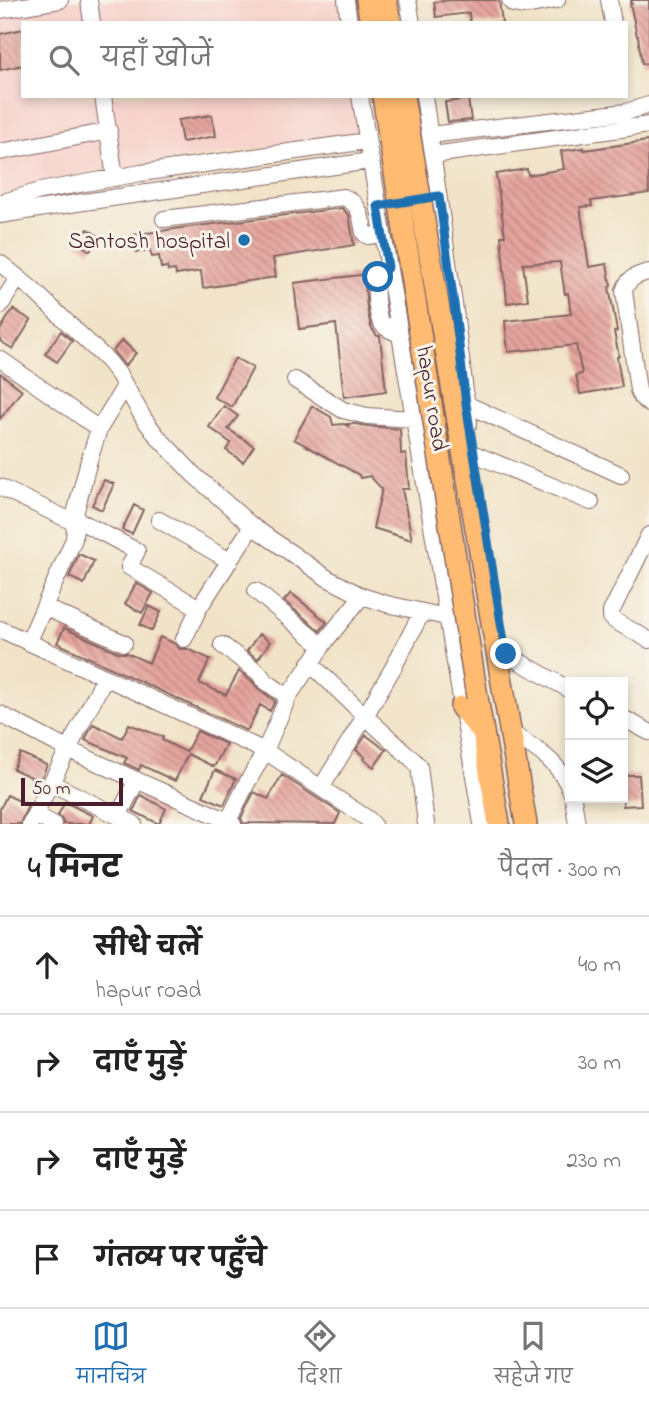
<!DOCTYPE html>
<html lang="hi">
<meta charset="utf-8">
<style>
body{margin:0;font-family:"Indie Flower","Playpen Sans Deva",sans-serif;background:#f2f2f2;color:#222}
.controls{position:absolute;right:21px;bottom:21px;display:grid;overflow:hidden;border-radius:0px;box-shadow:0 4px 10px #0003}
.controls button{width:63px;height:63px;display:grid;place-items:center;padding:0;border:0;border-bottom:2px solid #e0e0e0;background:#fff;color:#222;font:35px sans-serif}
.scale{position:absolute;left:21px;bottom:18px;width:102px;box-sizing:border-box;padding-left:7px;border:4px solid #4a1f2b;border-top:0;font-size:19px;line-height:24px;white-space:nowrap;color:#4a1f2b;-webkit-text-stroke:5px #f7f3e8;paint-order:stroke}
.stop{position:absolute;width:21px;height:21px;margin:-16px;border:5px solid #1f6fb2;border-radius:50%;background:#fff}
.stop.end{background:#1f6fb2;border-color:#fff;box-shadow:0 2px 7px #0008}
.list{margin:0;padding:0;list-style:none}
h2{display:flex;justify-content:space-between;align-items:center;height:91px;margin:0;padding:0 28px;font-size:30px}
h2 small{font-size:23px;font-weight:400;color:#767676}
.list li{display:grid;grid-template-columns:46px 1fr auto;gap:21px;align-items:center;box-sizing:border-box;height:98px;padding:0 28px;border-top:2px solid #e0e0e0}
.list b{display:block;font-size:26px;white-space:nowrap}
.list p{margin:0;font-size:23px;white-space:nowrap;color:#767676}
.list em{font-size:23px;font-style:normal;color:#767676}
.icon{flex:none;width:38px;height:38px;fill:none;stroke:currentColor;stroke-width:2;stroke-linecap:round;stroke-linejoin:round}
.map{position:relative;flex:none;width:649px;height:824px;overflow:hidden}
.search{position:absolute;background:#fff;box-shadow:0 4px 10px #0003;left:21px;right:21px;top:21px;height:77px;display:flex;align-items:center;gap:18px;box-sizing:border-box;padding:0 24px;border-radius:0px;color:#767676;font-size:26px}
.sheet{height:483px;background:#fff}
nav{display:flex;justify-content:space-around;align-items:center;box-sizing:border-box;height:98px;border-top:2px solid #e0e0e0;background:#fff;font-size:19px;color:#767676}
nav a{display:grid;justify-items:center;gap:4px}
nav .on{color:#1f6fb2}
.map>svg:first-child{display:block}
</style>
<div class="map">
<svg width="649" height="824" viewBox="0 0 649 824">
<defs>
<pattern id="building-back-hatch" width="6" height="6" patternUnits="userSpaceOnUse" patternTransform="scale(1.75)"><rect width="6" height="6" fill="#e5a49e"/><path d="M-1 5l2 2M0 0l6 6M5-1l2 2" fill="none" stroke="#bc8581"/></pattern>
</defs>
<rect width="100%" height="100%" fill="#f7f3e8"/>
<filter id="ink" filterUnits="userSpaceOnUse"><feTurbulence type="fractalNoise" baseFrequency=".0143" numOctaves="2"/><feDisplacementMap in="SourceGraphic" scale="14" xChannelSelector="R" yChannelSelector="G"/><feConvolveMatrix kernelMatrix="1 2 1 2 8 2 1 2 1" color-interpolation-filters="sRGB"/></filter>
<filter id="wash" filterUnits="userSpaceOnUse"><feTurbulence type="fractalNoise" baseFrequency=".00686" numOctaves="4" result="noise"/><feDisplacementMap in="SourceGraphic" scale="28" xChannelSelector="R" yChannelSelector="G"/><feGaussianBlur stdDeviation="1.57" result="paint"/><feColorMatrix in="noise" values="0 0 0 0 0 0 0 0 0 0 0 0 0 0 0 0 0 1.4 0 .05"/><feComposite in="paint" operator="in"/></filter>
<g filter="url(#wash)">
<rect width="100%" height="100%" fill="#f1e3c8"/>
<path fill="#f7d0ca" d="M0,0H342L345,23H23V96H355L359,133L68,177L0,195Z"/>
<g id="blocks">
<path fill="url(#building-back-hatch)" d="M451,0H499L502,23H470L469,13L436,17L434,2Z
M631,0H649V63L642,64L638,36H637L633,17L630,3H632Z
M23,29V65L0,70V34Z
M468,99L471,120L448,122L445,102Z
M212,115L216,136L182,142L178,120Z
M648,141L649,193L591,201L592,206L580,207L589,267L607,264L611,286L609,287L617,331L614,332L619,356L617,357L622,387L580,394L576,375L582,374L576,345L508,352L505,321L571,314L568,293L565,294L560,262L523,264L528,300L507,303L501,236H505L496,174L527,169L528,175L564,169L561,151L584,148V150Z
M342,208L349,215L354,245L273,258L276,277L203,288L201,271L176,275L175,270L168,271L167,267L161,268L159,256L152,257L150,250L136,252L133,235L181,228Z
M88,229L100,237L90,251L78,243Z
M369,274L365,288L367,308L371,327L377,336H380L386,391L344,397L336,324L299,329L294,283Z
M13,309L31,320L13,349L0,341V330Z
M61,331L72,341L57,362L45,354Z
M122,340L136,353L125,366L113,351Z
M235,358L253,368L232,407L214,397Z
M0,373L22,390L0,419Z
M224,406L238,416L228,429L254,446L243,462L226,450L231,443L209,427Z
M312,406L331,417L333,425L344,424L348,426L347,424H356L366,426L400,429L401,454L406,453L409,489H402L412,540L373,528L382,489L370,476L360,478L359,475L294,439Z
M104,480L114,484L102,510L92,505Z
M134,505L143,510L132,534L122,530Z
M79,554L94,561L84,584L69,577Z
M136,583L153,593L142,613L125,604Z
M291,593L327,622L320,631L284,601Z
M149,606L161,612L152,631L140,625Z
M64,628L120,653H127L149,663L160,637L174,643L180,649H188L210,659L199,683L226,695L239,671L252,681L259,689L275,701L270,711L260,705L247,731L57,643Z
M259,634L270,642L258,659L247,651Z
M93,724L122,738L129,724L163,737L162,740L186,752L197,731L226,744L214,767L188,754L175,781L141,765L139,770L124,763L127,758L85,740Z
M366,735L386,750L374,767L363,759L365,757L356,750Z
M20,753L47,765L40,781L13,769Z
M215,770L236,779L224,805L203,796Z
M282,775L340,813L335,824L243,823L241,818L254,792L268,799Z
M623,775H639L641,805L623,806Z
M7,795L28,805L20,824H0V809Z
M141,795L166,809L159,824L133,811Z
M65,802L93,816L89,824H63L62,819L58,815Z"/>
</g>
</g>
<g filter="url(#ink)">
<use href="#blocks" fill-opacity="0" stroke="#846462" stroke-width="2"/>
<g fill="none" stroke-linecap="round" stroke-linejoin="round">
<defs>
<path id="minor" d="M89,0L92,23
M346,0L349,23
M408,0L412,23
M510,0L513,4L525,6L557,0
M609,0L613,23
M0,10L60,0
M103,96L115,178
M360,96L482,824
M424,96L455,311L469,423
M430,135L626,112L649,105
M0,152L109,131
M433,155L649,125
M0,203L40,191L141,173L367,141
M0,215L77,203L370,161
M164,219L344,197C362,206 360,215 364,233L368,236L382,234
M0,263L33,290L108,361L119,375L144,419L157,436L194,475L252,526L327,578L362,596L387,604L446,617
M388,267C384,272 379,275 377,281C374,288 377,313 380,321C384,328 392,331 399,334
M649,272C636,275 628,278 624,291L638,390L641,397L649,404
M0,306L18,278
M0,359L99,429
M295,380L343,410L367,416L413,419
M466,404L621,475
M474,454L591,502
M0,487L73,522L75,527L74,539L29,641
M74,518L137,551L129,567L199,608L252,526
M159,520L230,561
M73,522L89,460L99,429L125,386
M649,535L611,612V617L615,621L649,640
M256,591L322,646
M44,607L124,643
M422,612L393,668L365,716L413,760L419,766L426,824
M0,629L265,751L368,819L373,824
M184,639L199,608
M222,645L258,672L265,681L288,697
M506,654L570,690
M310,663L365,716L321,788
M0,714L69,750L228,821
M623,718L649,732
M511,733C535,748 560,762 570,790
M51,783L134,824
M573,798L577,824
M35,815L53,824
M118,816L137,780
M30,824L105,677
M233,824L228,821L247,783L265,751L288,697L327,639L362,596"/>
<path id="major" d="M367,0L371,23
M386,0L390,23
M504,694L526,824
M477,697L499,824
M461,707L482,731"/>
</defs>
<use href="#minor" stroke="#846462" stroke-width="18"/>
<use href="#major" stroke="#846462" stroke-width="24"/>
<use href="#minor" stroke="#fff" stroke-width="16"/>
<use href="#major" stroke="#ffbb71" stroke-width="21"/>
<defs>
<path id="major-bridge" d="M383,96L477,697
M403,96L504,694"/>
</defs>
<use href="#major-bridge" stroke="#846462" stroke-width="24" stroke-linecap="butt"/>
<use href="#major-bridge" stroke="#ffbb71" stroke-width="21"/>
</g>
</g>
<g fill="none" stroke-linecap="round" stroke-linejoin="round" filter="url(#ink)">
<path stroke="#1f6fb2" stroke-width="9" d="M378,277L388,267L378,206L439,196L455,311L466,404L506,654"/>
</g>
<circle fill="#1f6fb2" stroke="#f7f3e8" stroke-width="2.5" cx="244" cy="240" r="7"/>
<g text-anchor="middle" stroke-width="6" stroke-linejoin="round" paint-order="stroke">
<g font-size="23" fill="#4a1f2b" stroke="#f7f3e8" text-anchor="end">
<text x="230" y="248">Santosh hospital</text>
</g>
<g font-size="23" fill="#4a1f2b" stroke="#f7f3e8">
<text transform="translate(433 398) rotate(81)" y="8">hapur road</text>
</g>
</g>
</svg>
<div class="controls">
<button><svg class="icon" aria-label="locate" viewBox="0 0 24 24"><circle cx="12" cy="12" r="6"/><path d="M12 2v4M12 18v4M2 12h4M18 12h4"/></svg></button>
<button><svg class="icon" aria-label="layers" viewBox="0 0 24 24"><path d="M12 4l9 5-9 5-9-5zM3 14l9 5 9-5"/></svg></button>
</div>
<div class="scale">50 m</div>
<div class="stop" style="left:378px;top:277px"></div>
<div class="stop end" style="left:506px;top:654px"></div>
<div class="search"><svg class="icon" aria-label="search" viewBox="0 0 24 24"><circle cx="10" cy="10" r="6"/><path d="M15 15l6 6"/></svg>यहाँ खोजें</div>
</div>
<section class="sheet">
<h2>4 मिनट<small>पैदल · 300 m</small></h2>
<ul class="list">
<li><svg class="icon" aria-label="ahead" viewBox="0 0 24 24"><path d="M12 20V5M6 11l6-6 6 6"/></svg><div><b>सीधे चलें</b><p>hapur road</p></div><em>40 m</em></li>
<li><svg class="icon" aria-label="right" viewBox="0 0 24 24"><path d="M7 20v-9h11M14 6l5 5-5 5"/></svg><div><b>दाएँ मुड़ें</b></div><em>30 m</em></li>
<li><svg class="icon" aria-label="right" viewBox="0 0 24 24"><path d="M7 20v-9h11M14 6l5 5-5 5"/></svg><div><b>दाएँ मुड़ें</b></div><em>230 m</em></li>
<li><svg class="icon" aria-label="arrive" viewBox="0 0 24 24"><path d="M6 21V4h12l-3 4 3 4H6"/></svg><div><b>गंतव्य पर पहुँचे</b></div></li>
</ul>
</section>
<nav>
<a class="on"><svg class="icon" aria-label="map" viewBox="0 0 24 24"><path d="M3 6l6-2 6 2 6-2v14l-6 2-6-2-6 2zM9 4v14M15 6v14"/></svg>मानचित्र</a>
<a><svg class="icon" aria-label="directions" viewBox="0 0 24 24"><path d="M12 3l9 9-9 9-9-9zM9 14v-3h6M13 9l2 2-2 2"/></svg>दिशा</a>
<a><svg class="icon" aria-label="saved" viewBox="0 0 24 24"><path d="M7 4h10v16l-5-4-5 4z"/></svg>सहेजे गए</a>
</nav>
